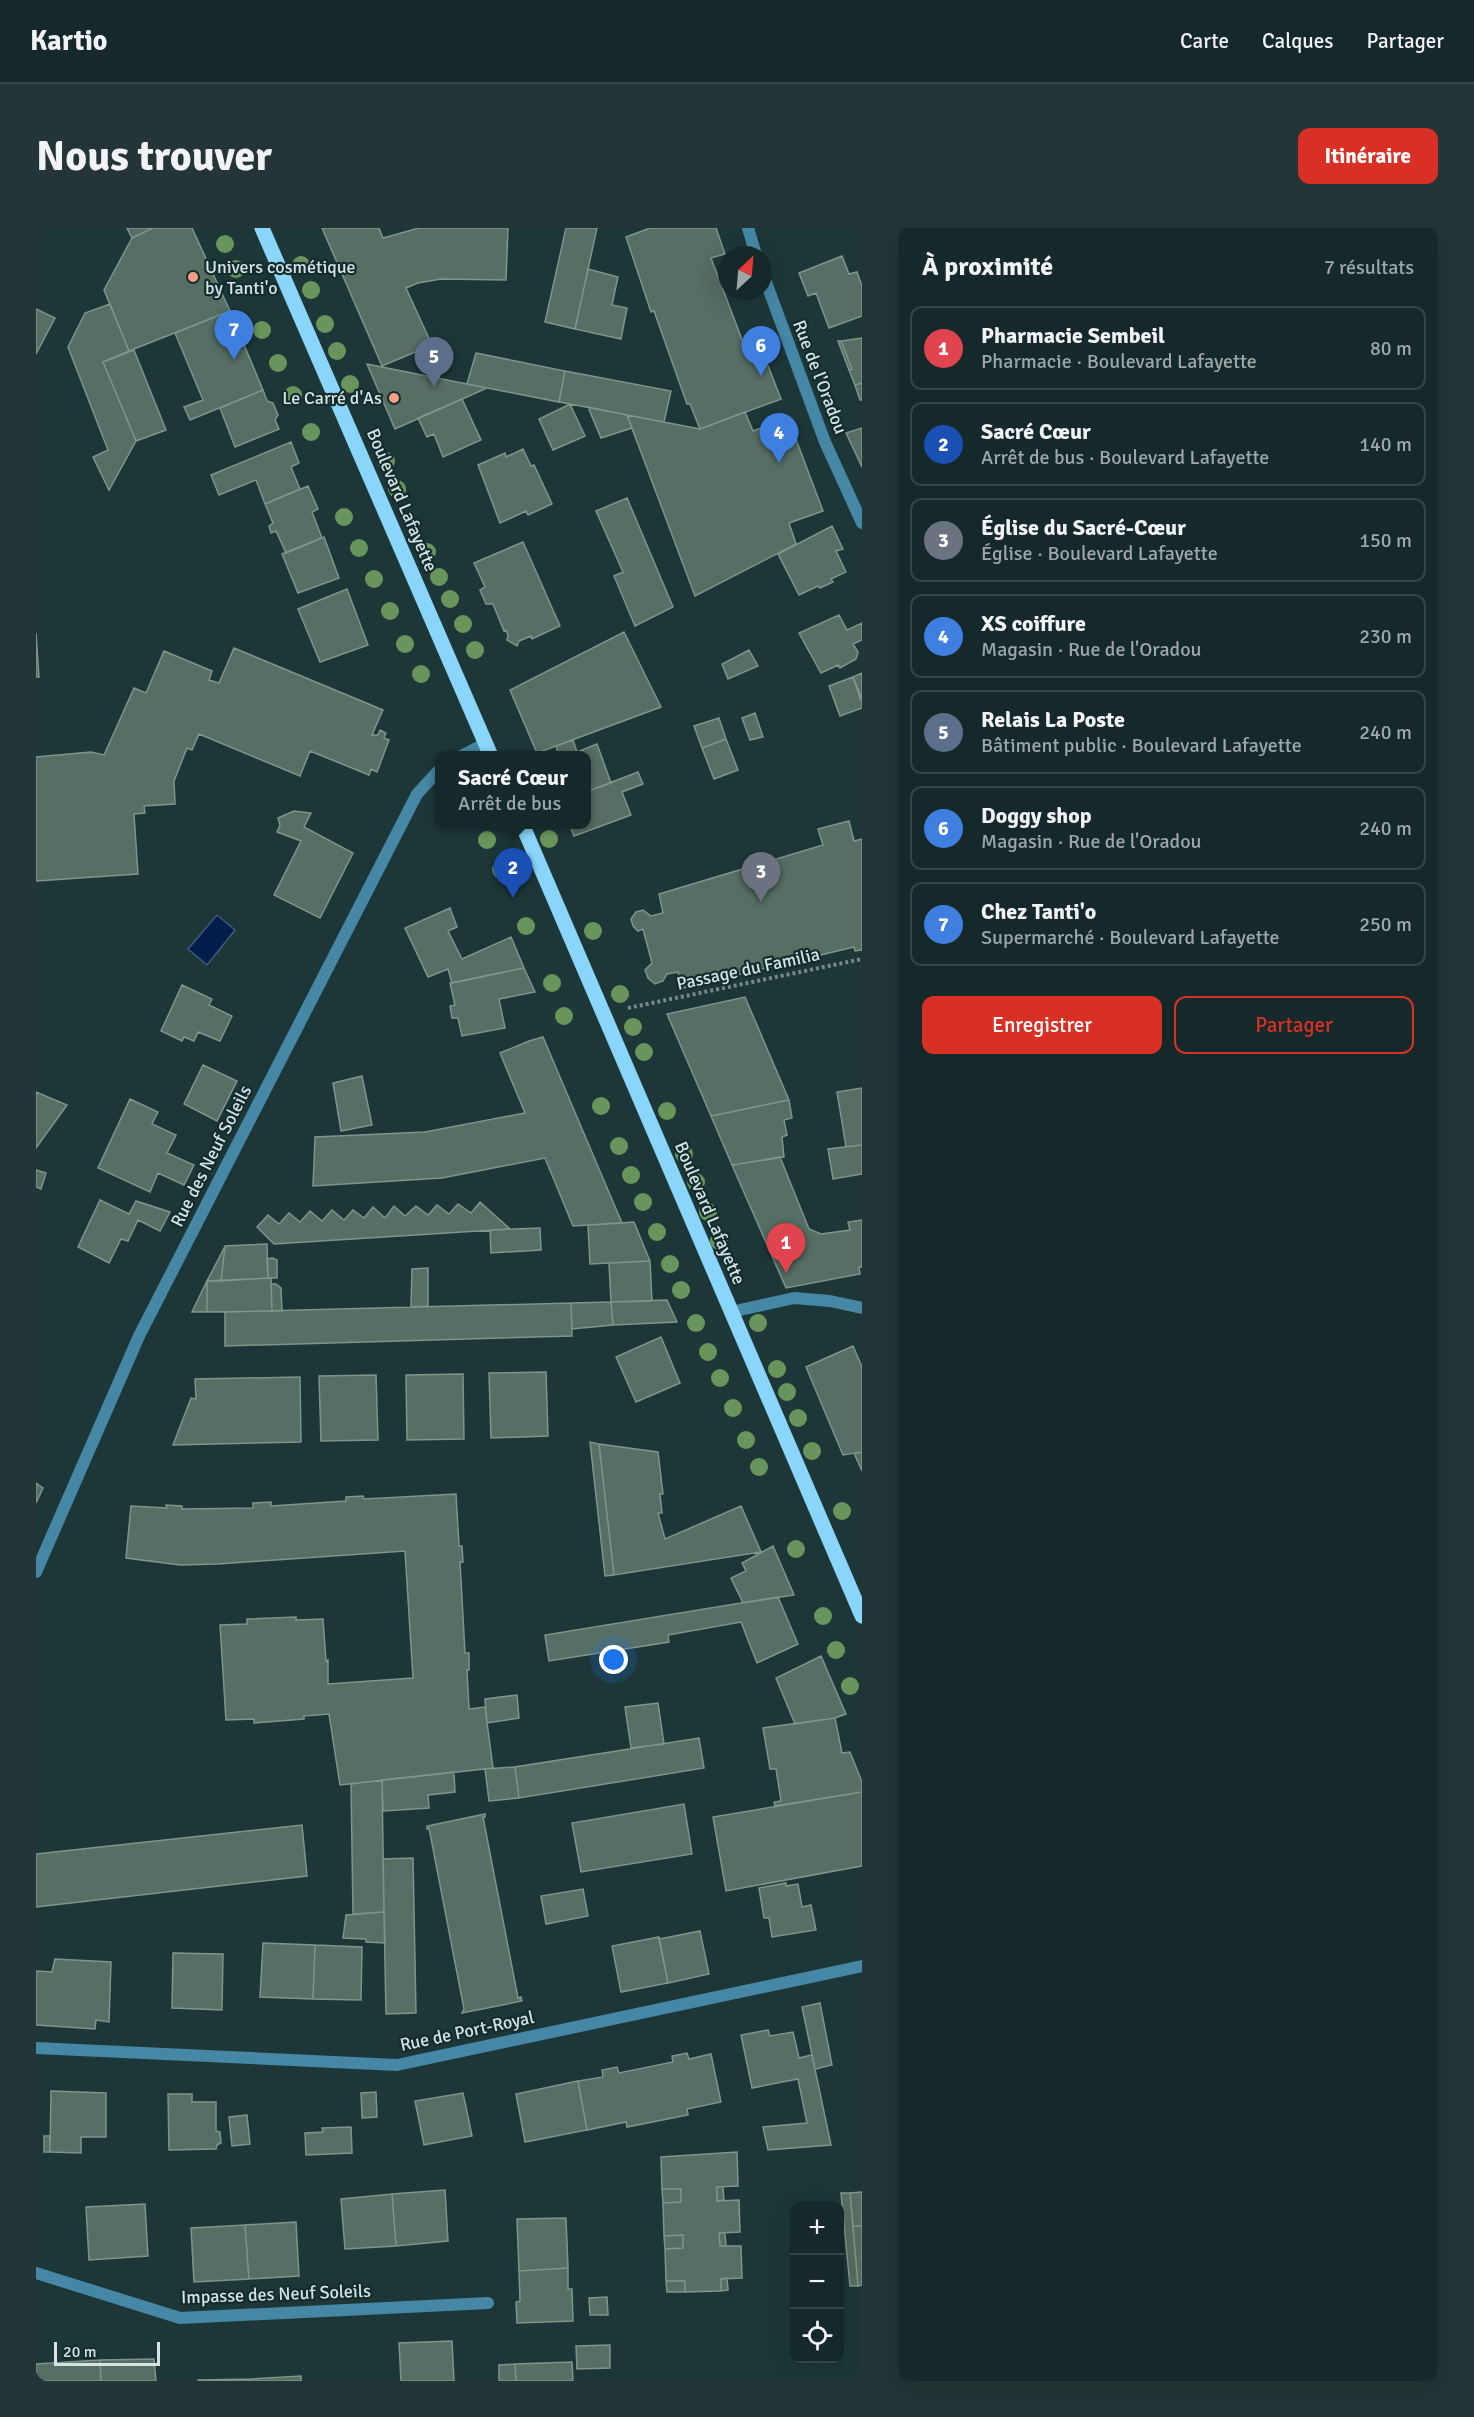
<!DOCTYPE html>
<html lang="fr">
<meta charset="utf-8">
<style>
body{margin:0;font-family:Signika,sans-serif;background:#233536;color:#f1f3f6}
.controls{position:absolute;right:18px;bottom:18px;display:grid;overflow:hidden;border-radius:12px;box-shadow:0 6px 24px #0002}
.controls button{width:54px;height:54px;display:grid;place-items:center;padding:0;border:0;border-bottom:2px solid #354547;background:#16292a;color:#f1f3f6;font:30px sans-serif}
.compass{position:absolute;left:682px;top:18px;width:54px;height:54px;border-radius:50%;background:#16292a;box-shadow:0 6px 24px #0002;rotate:26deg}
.scale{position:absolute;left:18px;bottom:15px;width:106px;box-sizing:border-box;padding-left:6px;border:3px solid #d4e3e3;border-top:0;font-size:16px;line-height:21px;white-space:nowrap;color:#d4e3e3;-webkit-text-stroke:4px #132d2d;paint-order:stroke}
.you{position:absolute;left:578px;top:1432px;width:21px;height:21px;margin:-15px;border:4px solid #fff;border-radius:50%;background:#1a73e8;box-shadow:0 0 0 9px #1a73e833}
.badge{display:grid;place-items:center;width:39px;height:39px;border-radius:50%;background:#d93025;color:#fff;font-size:20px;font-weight:700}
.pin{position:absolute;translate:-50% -50px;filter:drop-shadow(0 2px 3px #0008)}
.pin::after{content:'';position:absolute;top:32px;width:21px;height:18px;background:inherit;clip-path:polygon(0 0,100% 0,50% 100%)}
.popup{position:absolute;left:399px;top:523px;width:156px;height:78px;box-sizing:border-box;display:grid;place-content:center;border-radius:12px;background:#16292a;filter:drop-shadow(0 2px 4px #0005);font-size:20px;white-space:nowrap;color:#9ea6a8}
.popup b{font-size:22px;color:#f1f3f6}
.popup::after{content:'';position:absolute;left:50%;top:100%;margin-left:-12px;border:12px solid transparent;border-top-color:#16292a}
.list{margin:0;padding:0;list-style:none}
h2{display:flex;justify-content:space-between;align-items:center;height:78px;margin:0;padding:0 24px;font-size:26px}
h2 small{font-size:20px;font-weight:400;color:#9ea6a8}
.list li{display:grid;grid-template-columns:39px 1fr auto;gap:18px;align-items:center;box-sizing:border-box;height:84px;margin:0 12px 12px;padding:0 12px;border:2px solid #354547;border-radius:12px}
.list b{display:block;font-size:22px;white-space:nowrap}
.list p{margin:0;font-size:20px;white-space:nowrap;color:#9ea6a8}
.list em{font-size:20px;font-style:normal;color:#9ea6a8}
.actions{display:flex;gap:12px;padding:18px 24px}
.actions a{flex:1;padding:14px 0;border:2px solid #d93025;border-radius:12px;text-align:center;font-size:21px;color:#d93025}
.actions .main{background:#d93025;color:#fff}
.icon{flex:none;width:33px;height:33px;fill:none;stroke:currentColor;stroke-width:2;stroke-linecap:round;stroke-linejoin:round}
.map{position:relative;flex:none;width:826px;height:2153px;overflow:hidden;border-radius:12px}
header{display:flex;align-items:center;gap:36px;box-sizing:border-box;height:84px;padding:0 30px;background:#16292a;border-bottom:2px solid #354547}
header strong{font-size:28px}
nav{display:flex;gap:33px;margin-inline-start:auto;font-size:21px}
.intro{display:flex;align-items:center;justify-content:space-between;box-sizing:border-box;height:144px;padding:0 36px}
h1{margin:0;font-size:42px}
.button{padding:15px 27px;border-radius:12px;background:#d93025;color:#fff;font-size:21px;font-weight:700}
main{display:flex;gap:36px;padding:0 36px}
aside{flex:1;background:#16292a;border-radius:12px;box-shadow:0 6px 24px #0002}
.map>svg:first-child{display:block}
</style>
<header>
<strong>Kartio</strong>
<nav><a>Carte</a><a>Calques</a><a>Partager</a></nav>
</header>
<div class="intro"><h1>Nous trouver</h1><a class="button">Itinéraire</a></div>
<main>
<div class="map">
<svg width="826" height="2153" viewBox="0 0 826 2153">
<rect width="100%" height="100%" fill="#1d3738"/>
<path fill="#031d4d" stroke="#42587a" stroke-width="1.5" d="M181,687L199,702L171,737L152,721Z"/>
<path fill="#566e63" stroke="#7d958a" stroke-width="1.5" d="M91,0H117L96,10Z
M117,0H156L194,83L93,123L68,62L96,10Z
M286,0H343L347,10L383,0H472L470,52L405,51L382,55L370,60L396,117L346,138Z
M530,0H561L539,101L509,94Z
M614,0H680L689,26L675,30L713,130L727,125L745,171L664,201L654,176H651L618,83L615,84L590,9Z
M806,28L813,46L821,44L826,58V88L793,100L780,65L772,68L763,45Z
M552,41L582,49L576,77L591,80L585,111L539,101Z
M74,76L93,123L67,134L100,213L73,262L57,229L72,222L32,119L49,85Z
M0,81L19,90L0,126Z
M194,83L227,162L154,192L148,179L167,172L139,105Z
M826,110V155L819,157L813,142L816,141L805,113Z
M802,113H805L816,141L813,142Z
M98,122L130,202L100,213L67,134Z
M440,125L529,143L523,174L431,156Z
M331,136L451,160L359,201Z
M529,143L635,163L628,194L523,174Z
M826,155V172H824L819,157Z
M227,162L231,173L237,175L242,187L239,192L243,201L199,219L184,180Z
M426,171L445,212L407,229L398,206L391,209L382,190Z
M534,176L549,208L517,222L503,191Z
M552,179L591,187L596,200L565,210Z
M709,184L717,203L752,190L787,283L753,295L760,316L659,368L591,187L664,201Z
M826,200V239L810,205Z
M255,214L263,235L255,239L264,261L229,276L220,252L183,267L175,247Z
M487,221L495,238L498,237L516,276L492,287L490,283L464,295L442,237L469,225L470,229Z
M272,258L282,281L276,284L286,310L250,325L240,303L235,305L233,298L237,295L229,276Z
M591,270L637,379L599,398L578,348L587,344L560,283Z
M796,298L807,321L800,323L810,344L795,351L797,354L784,360L782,358L763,367L742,326Z
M288,309L303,350L262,365L246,326Z
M487,314L524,398L496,411L495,408L483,413L481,418L471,412L472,407L470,402L468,403L457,376H450L444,362L449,359L438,335Z
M311,361L332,417L284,434L262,381Z
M803,387L811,402L826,395V412L817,416L822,424L820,431L804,440L802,437L785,445L763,405Z
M588,404L625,479L501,525L474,462Z
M0,405L3,449H0Z
M198,420L347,482L336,507H342L344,502L350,505L348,510L353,512L341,544L335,541L333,547L274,523L264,548L163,506L156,522L151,520L138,553L139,576L108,578L109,585L98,586L102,646L0,653V529L55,524L68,527L98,460L110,465L128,423L176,443L173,452L183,455Z
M713,422L722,438L692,451L686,436Z
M826,445V471L825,472L817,449Z
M817,449L826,471V480L804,488L793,458Z
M719,485L727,509L714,512L706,490Z
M683,490L690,511L666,520L658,498Z
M690,511L702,542L678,551L666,520Z
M537,512L541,524L523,528L520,518Z
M561,516L575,555L550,564V528H531Z
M602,544L607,556L586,564L595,587L538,608L533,596H550V564Z
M258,583L275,585L268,599L317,625L284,690L238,667L265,613L241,604L244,597L242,590Z
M813,593L818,613L826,611V722L819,723L818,719L647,760L642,744L631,746L627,753L619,756L612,750L609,742L616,735L607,701L602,703L597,698L595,691L600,684L607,682L615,688L627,685L623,666L787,617L782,601Z
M414,680L421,699L412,703L426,731L475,709L488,740L416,755L412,741L392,749L369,700Z
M488,740L499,764L463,771L469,800L426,808L422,790H416L414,778L419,777L414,755Z
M146,757L176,771L173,777L196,788L184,813L162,804L158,813L148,809L146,813L125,803Z
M709,769L753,872L675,888L631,786Z
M507,809L586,995L537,998L509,930L406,950L277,958L279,909L389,904L489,885L464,825L493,813Z
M167,837L201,853L181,893L148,876Z
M326,848L336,897L305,903L297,855Z
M826,860V917L810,919L801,864Z
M0,864L31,877L0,920Z
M94,871L122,884L116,896L140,907L131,925L158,937L148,957L122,945L114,964L62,940Z
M753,872L756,890L748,892L751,907L746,909L748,929L696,937L675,888Z
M826,917V946L797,951L792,921Z
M744,929L773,1001L785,1006L814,1002L812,994L826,992V1039H823L824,1046L750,1060L696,937Z
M0,942L10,945L5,961L0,959Z
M64,972L93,986L100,973L134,984L124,1003L102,992L92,1013L85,1011L73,1035L42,1019Z
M444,974L474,1001L238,1016L221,999L232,987L243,996L253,985L264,994L274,983L286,993L296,982L308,992L317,982L328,990L337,979L349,990L358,978L369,988L380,978L392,987L401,977L413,986L422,976L435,985Z
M598,994L614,1033L554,1036L552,997Z
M504,1000L505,1022L455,1025L454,1002Z
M231,1016L232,1050L185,1053L189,1018Z
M189,1018L185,1053H171L183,1030Z
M236,1030L241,1032V1050H232L231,1031Z
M614,1033L616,1073L575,1074L573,1035Z
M392,1040V1078L375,1079L376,1041Z
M235,1050L236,1083L171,1084V1053Z
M171,1053V1084H156L166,1063Z
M235,1056H240L245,1060L246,1083H236Z
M631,1072L641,1094L577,1097L575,1074Z
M575,1074L577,1097L536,1101L535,1075Z
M535,1075L536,1108L189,1118V1084Z
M625,1109L644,1155L600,1174L580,1129Z
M817,1118L826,1139V1224L807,1227L770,1139Z
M510,1144L512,1208L455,1210L453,1145Z
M427,1146L428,1211L371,1212L370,1147Z
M340,1147L342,1212L285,1213L283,1148Z
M264,1149L265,1214L137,1217L155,1170L160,1171L159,1151Z
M554,1214L563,1216L578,1347L569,1348Z
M563,1216L622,1224L627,1266H624L626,1285H622L629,1311L705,1278L725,1324L578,1347Z
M826,1224V1243L818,1225Z
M0,1255L7,1260L0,1275Z
M420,1266L423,1318H426L427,1334H424L429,1425H433V1442H431L433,1481L449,1479L457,1540L304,1557L293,1486L268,1488V1491L218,1495V1491L190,1492L184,1397L211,1396V1391L260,1389V1392L287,1391L290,1433L292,1432V1456L377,1450L369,1323L182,1336L144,1337L90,1330L95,1278L131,1280L130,1277L146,1278V1281L217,1280V1275L235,1274V1278L310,1273V1269L327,1268L328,1271Z
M737,1318L758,1367L707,1375L695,1350L710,1343L706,1335Z
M742,1369L762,1416L721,1435L705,1394L632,1407L633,1414L513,1433L509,1407Z
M785,1428L810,1486L799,1490L759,1496L740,1450Z
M481,1467L483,1490L451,1495L449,1471Z
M622,1475L628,1516L595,1520L589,1479Z
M799,1490L806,1525L814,1524L826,1554V1564L739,1578L738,1574L745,1573L740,1541H734L727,1500Z
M663,1510L668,1540L483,1570L479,1539Z
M479,1539L483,1570L453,1573L449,1541Z
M418,1544L419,1564L392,1567L393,1580L347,1583L346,1552Z
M346,1552L348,1684L317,1686L315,1556Z
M826,1564V1638L690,1663L677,1589Z
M648,1576L656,1626L545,1644L536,1595Z
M449,1586V1589H447L482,1770L485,1769L486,1773L426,1785L428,1781L393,1600L391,1601V1598Z
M266,1597L271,1648L0,1679V1626Z
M377,1630L380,1785L350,1786L347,1631Z
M750,1655V1658L762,1656L766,1679L775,1677L780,1702L736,1709L733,1690H728L723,1660Z
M547,1661L552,1688L510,1696L505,1668Z
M348,1684L349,1715L330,1714V1711L307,1710L310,1687Z
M664,1703L673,1746L632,1755L623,1711Z
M623,1709L632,1755L585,1764L576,1718Z
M227,1715L279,1717L277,1771L224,1769Z
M279,1717L326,1719L325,1772L277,1771Z
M137,1725L187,1726L186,1782L136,1780Z
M19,1731L75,1734L73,1794L60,1792L59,1801L0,1797V1743L16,1744Z
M784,1775L796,1837L779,1841L766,1779Z
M732,1802L734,1808L757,1804L763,1830L776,1827L795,1917L732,1922L727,1899L771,1895L762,1851L716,1860L705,1807Z
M651,1825L653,1831L675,1826L685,1874L651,1881L652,1887L591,1899L590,1894L551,1902L542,1853L567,1849L566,1842L581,1839L583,1845L637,1834L636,1828Z
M542,1853L551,1902L489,1914L480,1866Z
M15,1863L70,1865V1909H45V1925L14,1924Z
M340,1864L341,1889L326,1890L325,1865Z
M427,1865L436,1908L388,1917L379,1873Z
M132,1866H156V1874H180V1903L184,1904L185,1915L181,1917L180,1921L133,1922Z
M211,1887L214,1916L196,1918L193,1889Z
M315,1899L316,1925L270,1927L269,1905L287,1904L286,1900Z
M8,1908H14V1924H8Z
M701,1924L702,1958L681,1959V1973L703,1972L704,2004L683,2005L684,2018H705L706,2050L685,2051V2063L649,2064V2053H630L629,2021L647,2020V2007L628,2008L627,1975L645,1974V1961H626L625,1929Z
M681,1959H687L688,1972L681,1973Z
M626,1961H645V1974L627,1975Z
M409,1962L412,2013L360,2018L356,1966Z
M826,1964V1998H817L814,1965Z
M805,1965H814L822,2058H814Z
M356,1966L360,2018L309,2021L305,1971Z
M109,1976L112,2028L53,2032L50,1979Z
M530,1990L532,2040L483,2043L481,1991Z
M260,1994L263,2048L213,2051L209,1997Z
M209,1997L213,2051L158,2054L155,2000Z
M817,1998H826V2057L822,2058Z
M683,2005H689L690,2018H684Z
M647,2007V2020L629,2021L628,2008Z
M532,2040V2061H536L537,2093L481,2095L480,2074L484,2073L483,2043Z
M691,2050L692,2062L685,2063V2051Z
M630,2053H649V2064H631Z
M571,2069L572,2087H554L553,2070Z
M416,2113L418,2153H365L363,2115Z
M574,2117V2140L541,2141L540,2118Z
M118,2131L120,2153H65L64,2132Z
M64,2132L65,2153H0V2136Z
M536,2134L537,2153H480L479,2136Z
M479,2136L480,2153H463V2137Z
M265,2148V2153H215V2151Z
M215,2151V2153H162V2152Z"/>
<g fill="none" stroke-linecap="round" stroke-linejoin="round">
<path stroke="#748989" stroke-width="4" stroke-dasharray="3 3" stroke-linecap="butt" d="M592,780L826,731"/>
<path stroke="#4587a4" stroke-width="12" d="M712,0L720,27
M727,46L789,214L826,295
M425,528L450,515
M695,1084L758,1070L794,1073L826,1080
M0,1344L103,1108L381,566L404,541
M0,1820L361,1837L826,1738
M0,2045L144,2090L452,2075"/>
<path stroke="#89d6fa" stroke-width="15" d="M226,0L455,528
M486,596L826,1388"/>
</g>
<g fill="#69955c">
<circle cx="189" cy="16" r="9"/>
<circle cx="265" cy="37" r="9"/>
<circle cx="200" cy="41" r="9"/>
<circle cx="275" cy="62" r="9"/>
<circle cx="289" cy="96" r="9"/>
<circle cx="226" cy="102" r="9"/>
<circle cx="301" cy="123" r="9"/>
<circle cx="242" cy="135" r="9"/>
<circle cx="314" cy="156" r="9"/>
<circle cx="257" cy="167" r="9"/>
<circle cx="275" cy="204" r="9"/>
<circle cx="350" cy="233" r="9"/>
<circle cx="361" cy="261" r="9"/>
<circle cx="308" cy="289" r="9"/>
<circle cx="323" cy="320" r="9"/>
<circle cx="391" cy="324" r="9"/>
<circle cx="403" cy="349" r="9"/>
<circle cx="338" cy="351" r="9"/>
<circle cx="414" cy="371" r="9"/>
<circle cx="354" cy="383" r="9"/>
<circle cx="427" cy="396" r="9"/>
<circle cx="369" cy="416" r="9"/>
<circle cx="439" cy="422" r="9"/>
<circle cx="385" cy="446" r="9"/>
<circle cx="513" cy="611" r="9"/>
<circle cx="451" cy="612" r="9"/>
<circle cx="465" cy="642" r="9"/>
<circle cx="490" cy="698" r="9"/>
<circle cx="557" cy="703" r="9"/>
<circle cx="516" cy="755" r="9"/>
<circle cx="584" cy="766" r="9"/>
<circle cx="528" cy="788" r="9"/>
<circle cx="597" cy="799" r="9"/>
<circle cx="608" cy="824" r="9"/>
<circle cx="565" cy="878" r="9"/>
<circle cx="631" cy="883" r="9"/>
<circle cx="583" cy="918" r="9"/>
<circle cx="648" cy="926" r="9"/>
<circle cx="595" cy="947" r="9"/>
<circle cx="660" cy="954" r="9"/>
<circle cx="607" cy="974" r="9"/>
<circle cx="672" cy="984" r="9"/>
<circle cx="621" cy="1004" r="9"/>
<circle cx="683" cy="1013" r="9"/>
<circle cx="634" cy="1036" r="9"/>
<circle cx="645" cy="1062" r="9"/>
<circle cx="660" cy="1095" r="9"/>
<circle cx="722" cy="1095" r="9"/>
<circle cx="672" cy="1124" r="9"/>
<circle cx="741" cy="1141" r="9"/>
<circle cx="684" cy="1150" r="9"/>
<circle cx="751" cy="1164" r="9"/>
<circle cx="697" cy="1180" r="9"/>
<circle cx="762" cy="1190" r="9"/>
<circle cx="710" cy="1212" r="9"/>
<circle cx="776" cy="1223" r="9"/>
<circle cx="723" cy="1239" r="9"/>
<circle cx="806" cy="1283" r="9"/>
<circle cx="760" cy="1321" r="9"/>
<circle cx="787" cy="1388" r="9"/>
<circle cx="800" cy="1422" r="9"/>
<circle cx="814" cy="1458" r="9"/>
</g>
<g fill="#f39f86" stroke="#132d2d" stroke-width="2">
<circle cx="157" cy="49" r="6"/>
<circle cx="358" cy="170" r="6"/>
</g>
<g text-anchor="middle" stroke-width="4.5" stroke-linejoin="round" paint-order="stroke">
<g font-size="18" fill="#d4e3e3" stroke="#132d2d" text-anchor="start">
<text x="169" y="45">Univers cosmétique<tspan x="169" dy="21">by Tanti'o</tspan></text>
<text x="346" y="176" text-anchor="end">Le Carré d'As</text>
</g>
<g font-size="18" fill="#d4e3e3" stroke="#132d2d">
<text transform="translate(784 149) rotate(69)" y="6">Rue de l'Oradou</text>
<text transform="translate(366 272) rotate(67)" y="6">Boulevard Lafayette</text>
<text transform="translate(712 741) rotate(-12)" y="6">Passage du Familia</text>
<text transform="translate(175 928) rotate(-63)" y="6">Rue des Neuf Soleils</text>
<text transform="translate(674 985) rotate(67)" y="6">Boulevard Lafayette</text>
<text transform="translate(431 1803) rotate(-12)" y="6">Rue de Port-Royal</text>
<text transform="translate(240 2066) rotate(-2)" y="6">Impasse des Neuf Soleils</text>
</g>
</g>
</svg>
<div class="controls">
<button>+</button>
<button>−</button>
<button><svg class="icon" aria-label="locate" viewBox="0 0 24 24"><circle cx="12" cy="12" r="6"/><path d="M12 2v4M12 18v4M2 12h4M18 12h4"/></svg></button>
</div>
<svg class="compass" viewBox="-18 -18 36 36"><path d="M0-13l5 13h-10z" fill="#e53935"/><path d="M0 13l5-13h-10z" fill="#9ea6a8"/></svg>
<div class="scale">20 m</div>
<div class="you"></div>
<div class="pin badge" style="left:750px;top:1045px;background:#e0444e">1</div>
<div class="pin badge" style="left:477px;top:670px;background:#1a4fb4">2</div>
<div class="popup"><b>Sacré Cœur</b>Arrêt de bus</div>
<div class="pin badge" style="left:725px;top:674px;background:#6b7280">3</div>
<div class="pin badge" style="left:743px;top:235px;background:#3f7fe0">4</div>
<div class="pin badge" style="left:398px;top:159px;background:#5c6f8a">5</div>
<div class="pin badge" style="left:725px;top:148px;background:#3f7fe0">6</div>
<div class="pin badge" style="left:198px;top:132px;background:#3f7fe0">7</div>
</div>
<aside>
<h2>À proximité<small>7 résultats</small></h2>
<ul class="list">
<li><span class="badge" style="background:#e0444e">1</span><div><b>Pharmacie Sembeil</b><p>Pharmacie · Boulevard Lafayette</p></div><em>80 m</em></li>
<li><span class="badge" style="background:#1a4fb4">2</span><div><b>Sacré Cœur</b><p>Arrêt de bus · Boulevard Lafayette</p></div><em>140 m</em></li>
<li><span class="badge" style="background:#6b7280">3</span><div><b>Église du Sacré-Cœur</b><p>Église · Boulevard Lafayette</p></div><em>150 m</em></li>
<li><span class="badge" style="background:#3f7fe0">4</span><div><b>XS coiffure</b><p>Magasin · Rue de l'Oradou</p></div><em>230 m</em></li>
<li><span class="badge" style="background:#5c6f8a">5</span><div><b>Relais La Poste</b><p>Bâtiment public · Boulevard Lafayette</p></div><em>240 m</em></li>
<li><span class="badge" style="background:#3f7fe0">6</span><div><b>Doggy shop</b><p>Magasin · Rue de l'Oradou</p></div><em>240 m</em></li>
<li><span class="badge" style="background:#3f7fe0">7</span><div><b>Chez Tanti'o</b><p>Supermarché · Boulevard Lafayette</p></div><em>250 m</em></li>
</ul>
<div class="actions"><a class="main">Enregistrer</a><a>Partager</a></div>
</aside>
</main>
